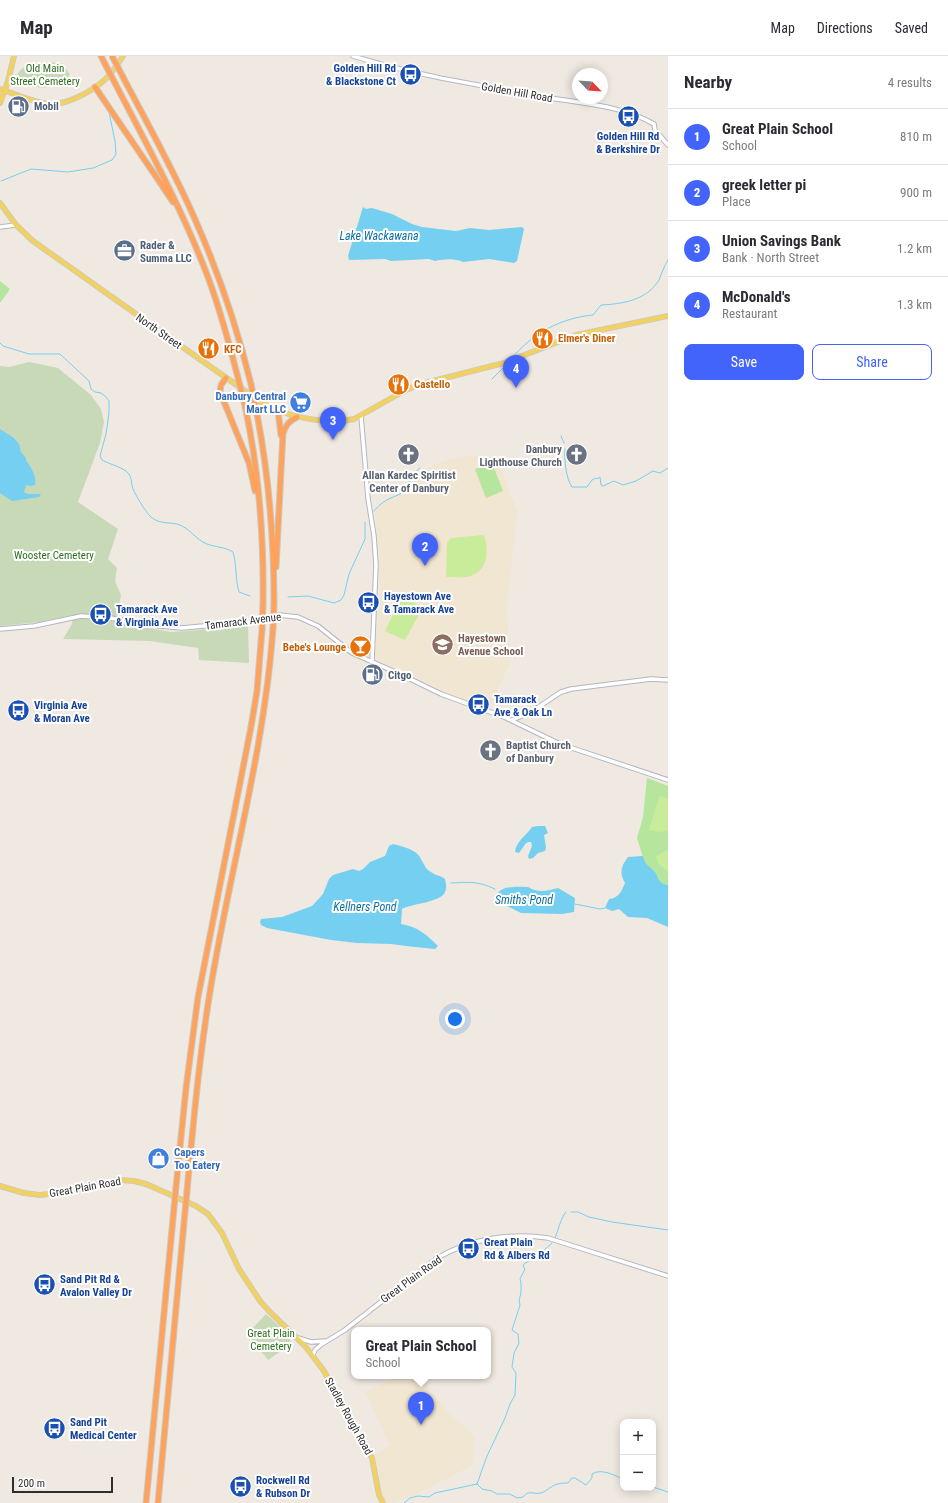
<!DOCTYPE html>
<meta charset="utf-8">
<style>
body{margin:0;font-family:"Roboto Condensed",sans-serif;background:#f7f7f7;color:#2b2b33}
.controls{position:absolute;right:12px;bottom:12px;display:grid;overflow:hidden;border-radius:8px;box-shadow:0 2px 10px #0003}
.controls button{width:36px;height:36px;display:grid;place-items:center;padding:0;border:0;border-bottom:1px solid #e1e1e2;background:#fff;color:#2b2b33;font:20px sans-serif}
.compass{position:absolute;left:572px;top:12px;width:36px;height:36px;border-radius:50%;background:#fff;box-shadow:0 2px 10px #0003;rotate:115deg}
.scale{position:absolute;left:12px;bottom:10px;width:101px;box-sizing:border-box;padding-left:4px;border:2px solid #2e2e2e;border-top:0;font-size:11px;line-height:14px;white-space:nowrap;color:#2e2e2e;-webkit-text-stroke:3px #fff;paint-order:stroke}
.you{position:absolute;left:455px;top:963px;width:14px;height:14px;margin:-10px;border:3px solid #fff;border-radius:50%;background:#1a73e8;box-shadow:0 0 0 6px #1a73e833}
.badge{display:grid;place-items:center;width:26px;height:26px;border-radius:50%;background:#4264fb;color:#fff;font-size:13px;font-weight:700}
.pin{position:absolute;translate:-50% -33px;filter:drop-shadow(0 1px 2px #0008)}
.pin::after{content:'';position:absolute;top:21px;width:14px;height:12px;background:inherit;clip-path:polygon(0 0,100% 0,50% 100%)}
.popup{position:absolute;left:351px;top:1271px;width:140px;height:52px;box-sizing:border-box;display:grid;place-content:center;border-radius:8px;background:#fff;filter:drop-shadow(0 1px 3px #0005);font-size:13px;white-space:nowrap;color:#7c7c81}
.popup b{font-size:15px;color:#2b2b33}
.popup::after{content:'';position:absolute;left:50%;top:100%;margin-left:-8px;border:8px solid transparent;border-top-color:#fff}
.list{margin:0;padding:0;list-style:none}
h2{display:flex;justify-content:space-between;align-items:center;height:52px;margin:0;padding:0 16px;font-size:17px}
h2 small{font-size:13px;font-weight:400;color:#7c7c81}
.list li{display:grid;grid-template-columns:26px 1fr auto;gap:12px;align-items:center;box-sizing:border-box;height:56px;padding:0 16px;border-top:1px solid #e1e1e2}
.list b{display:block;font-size:15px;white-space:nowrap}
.list p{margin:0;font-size:13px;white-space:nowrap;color:#7c7c81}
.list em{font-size:13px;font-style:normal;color:#7c7c81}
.actions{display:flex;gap:8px;padding:12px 16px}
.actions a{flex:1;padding:9px 0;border:1px solid #4264fb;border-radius:8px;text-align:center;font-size:14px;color:#4264fb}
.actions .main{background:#4264fb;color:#fff}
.map{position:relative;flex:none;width:668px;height:1447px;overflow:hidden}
header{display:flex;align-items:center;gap:24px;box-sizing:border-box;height:56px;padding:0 20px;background:#fff;border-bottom:1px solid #e1e1e2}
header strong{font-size:19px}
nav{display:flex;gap:22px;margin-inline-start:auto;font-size:14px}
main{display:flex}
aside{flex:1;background:#fff}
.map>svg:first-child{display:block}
</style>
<header>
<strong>Map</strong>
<nav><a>Map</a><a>Directions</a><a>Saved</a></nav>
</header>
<main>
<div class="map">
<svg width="668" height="1447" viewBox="0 0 668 1447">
<rect width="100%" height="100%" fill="#efe9e1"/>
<path fill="#f0e6d1" d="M469,400H476L483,405L494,401L498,405L517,455L507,554L510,607L489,653L448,639L406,616L378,604L375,600L380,532L379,496L375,455L383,447L408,432L412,419L448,404Z
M398,1320H422L429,1334L450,1358L474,1380L473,1409L411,1441L394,1447H385L381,1436L377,1408L374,1400L390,1389L365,1336Z"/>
<path fill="#b6e59e" d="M0,225L10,233L0,247Z
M492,407L503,435L486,442L475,413Z
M647,722L668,730V829H663L660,826L654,815L645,808L637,782L643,761Z"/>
<path fill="#c8d9b8" d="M50,6L63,8L70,19C66,23 63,27 58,29C46,33 24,33 16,22C21,7 37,7 50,6Z
M29,306L58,312L91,339L101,353L104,366L100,387L78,446L118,473L108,503L117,512L115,525L121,539L116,566L171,576L188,575L248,569L249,607L199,604L198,592L150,585L63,583L72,568L73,559L39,566L0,570V310L9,311Z
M266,1258L289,1279L291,1288L268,1304L247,1278Z"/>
<path fill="#c9ec9a" d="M484,479C490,496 487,518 466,521C459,522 453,521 446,521L447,487L451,482Z
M401,542L423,551L405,584L385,575Z
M661,740L668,743V775L660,776L649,774L659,741Z
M668,794V816L658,807L656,800Z"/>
<path fill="#75cff0" d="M363,151L366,153L372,152L392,158L412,168L422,171L456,175L470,172L489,174L522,171L524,173L517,205L514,207L489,203L463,206C456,202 443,203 435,205L429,203L391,205L385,203L349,204L348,200Z
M0,373L14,382L19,388L21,396L26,402V404C31,411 37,421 35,429L31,430L26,429L24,436L28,438H41L39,441L12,445L0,437Z
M538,770H545L548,777L544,779L546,791L545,795L538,797L533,802L529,803L528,800L532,790L531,786H529L526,787L519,797L515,796C516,785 526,780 532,771Z
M393,788C404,791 416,793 421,803C424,808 426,814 431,816C436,820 440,819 445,823C446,827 447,832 445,836C442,846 410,848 402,853L401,868C418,871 426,878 438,890L435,893L406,890L391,888L357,887L331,884L267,872L261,869L260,866L261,863L282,861L312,850L323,838L329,823L333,819L353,813L359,815L363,813L370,806L385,800L389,790Z
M643,800C646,811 649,809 655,816C659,823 659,828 668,829V871L647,862L628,861L619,853L612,855L605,852L609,843C619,842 621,836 625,827C619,817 621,810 628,801Z
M528,831C537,837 548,835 558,832L575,842L574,856L562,858L521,857L503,848L497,839C501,829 519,831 528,831Z"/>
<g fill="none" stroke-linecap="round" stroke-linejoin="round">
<path stroke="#75cff0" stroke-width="1" d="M1,125L31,113L68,116L93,112L112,104L116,98L115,85L109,56
M0,287L3,290L29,298H60L89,325L91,333L95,336L101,337L105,340L109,345V357L106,378L100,400L102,404C109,408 125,412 129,418C132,422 131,428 133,433C135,438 146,457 151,461C159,468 167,466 177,468C189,471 196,484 207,488C215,491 225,491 233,496C237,510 235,523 239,536L250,540
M512,302C533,277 561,262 593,259L601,249C623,248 647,244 659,224C662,217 664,210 668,204
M492,323L506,309
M561,380L564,387
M565,393C564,403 566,423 572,431H587L592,424L596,422L597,423L600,421L601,429L603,430L614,425L623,429L636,425L653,415L660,417L668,412
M374,455C386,440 395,443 408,433L411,420L420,412
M288,541L308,540L334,547L341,544L344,539L349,518L365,483V466
M451,827C469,826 478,825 495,833
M575,848L600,853L605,852
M571,1156H578L589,1161L612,1166L668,1174
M555,1182C558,1175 561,1161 566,1156
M477,1428L482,1433L492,1435L497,1438H510L517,1442L523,1441C529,1433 533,1439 541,1437C547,1435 552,1429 558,1428C561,1427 565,1427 568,1427L572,1422H575L586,1429L592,1422V1418C601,1412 614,1419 623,1423
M653,1431L668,1436
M404,1447L410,1442L418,1440L429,1441L435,1437L477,1428L487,1400L505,1362L510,1348L515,1339L516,1317L512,1311L514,1297L519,1287L518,1278L512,1274L520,1249L519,1244L521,1237V1227L520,1223L525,1213L523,1210L524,1208L540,1198L552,1187"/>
<defs>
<path id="minor" d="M353,0C417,20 485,30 551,42C586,48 623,50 654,68L655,74L668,89
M0,171L16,169
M361,360L368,442L374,480L376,509L372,605
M0,573L34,570L81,560L110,562L160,570L182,572L245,566L279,559L298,561L318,570L352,597L400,618L441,638L504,661L560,688L668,724
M512,664L531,656L561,636L571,633L651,623L668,624
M298,1282L311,1286L325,1285
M313,1299L315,1294L322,1288L345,1274L436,1203C468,1183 511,1176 548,1182L668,1220"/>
<path id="major" d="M0,33C16,38 33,47 51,48C66,49 90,36 101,27C110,20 117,9 123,0
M0,47L8,25L14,0
M0,147L16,169L33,185L198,302L261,346C284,361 328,369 354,363L406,334L421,328L504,307L576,279L668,260
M0,1130L24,1137L40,1139L73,1135L120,1124L134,1125L146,1128L196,1150L208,1158L222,1177L239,1213L260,1245L270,1256L305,1290L324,1315L372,1402L379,1439L383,1447"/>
<path id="highway" d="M101,0L105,8
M123,21C147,67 173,113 194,161C218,215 237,271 251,328
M116,29C148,91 181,151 206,216C219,249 228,283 237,318
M95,31L159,125L173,146
M226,322L221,329L220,336L249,407L255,435
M245,350C259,415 264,481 263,548
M278,355L281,379
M257,358C269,421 274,483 274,547
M276,511L283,377C286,369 289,365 297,361
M176,1131L186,1032L198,941L251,671L257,635L262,574
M187,1135C194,1059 201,982 215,907C235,795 265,686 273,573
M146,1447L174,1152
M158,1447L185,1156"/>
</defs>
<use href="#minor" stroke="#b4b7c1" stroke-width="5.5"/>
<use href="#major" stroke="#c9c9c9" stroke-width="6"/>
<use href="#highway" stroke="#c9c9c9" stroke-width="7"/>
<use href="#minor" stroke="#fff" stroke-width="3.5"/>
<use href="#major" stroke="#f2d163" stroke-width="4.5"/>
<use href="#highway" stroke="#ffa35c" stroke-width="5"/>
<defs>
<path id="highway-bridge" d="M112,0L123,21
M105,8L116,29
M237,318L245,350
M251,328L257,358
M273,573L274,547
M262,574L263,548
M174,1152L176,1131
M185,1156L187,1135"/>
</defs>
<use href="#highway-bridge" stroke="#c9c9c9" stroke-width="7" stroke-linecap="butt"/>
<use href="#highway-bridge" stroke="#ffa35c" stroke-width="5"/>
</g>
<defs>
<symbol id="bus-disc" viewBox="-11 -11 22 22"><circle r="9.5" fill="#1a4fb4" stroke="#fff"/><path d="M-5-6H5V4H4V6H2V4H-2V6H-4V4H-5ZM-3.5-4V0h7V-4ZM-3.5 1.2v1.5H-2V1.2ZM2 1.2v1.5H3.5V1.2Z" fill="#fff"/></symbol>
<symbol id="fuel-disc" viewBox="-11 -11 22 22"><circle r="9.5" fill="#5c6f8a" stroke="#fff"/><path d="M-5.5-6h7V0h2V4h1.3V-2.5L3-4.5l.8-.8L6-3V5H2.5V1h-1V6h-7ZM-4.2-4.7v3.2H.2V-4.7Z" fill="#fff"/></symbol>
<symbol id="office-disc" viewBox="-11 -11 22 22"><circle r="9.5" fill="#5c6f8a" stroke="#fff"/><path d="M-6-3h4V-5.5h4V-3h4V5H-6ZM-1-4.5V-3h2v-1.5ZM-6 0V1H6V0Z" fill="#fff"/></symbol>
<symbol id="restaurant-disc" viewBox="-11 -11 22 22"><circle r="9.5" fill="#e8710a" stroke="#fff"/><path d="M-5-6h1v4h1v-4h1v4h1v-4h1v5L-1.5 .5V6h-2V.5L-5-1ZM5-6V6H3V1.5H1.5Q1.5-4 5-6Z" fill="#fff"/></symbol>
<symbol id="supermarket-disc" viewBox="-11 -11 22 22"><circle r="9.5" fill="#3f7fe0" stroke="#fff"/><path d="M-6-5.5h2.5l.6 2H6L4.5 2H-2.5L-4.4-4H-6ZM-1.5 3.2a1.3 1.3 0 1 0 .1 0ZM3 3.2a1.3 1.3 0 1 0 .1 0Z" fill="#fff"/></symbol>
<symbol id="church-disc" viewBox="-11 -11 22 22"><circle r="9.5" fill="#6b7280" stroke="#fff"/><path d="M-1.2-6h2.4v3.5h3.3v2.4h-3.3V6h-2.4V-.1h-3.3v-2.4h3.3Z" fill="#fff"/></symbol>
<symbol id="school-disc" viewBox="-11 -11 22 22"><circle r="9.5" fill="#8d6e63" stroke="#fff"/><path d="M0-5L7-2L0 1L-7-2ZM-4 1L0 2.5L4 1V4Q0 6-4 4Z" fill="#fff"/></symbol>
<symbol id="bar-disc" viewBox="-11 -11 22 22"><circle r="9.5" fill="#e8710a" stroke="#fff"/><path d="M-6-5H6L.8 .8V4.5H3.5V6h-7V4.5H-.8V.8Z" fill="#fff"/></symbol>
<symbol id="shop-disc" viewBox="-11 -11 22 22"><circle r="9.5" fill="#3f7fe0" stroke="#fff"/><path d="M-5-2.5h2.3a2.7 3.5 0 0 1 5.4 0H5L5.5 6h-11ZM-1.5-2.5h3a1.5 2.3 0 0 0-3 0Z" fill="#fff"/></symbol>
</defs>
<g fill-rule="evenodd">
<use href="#bus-disc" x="398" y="6" width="25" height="25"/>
<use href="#fuel-disc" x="6" y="38" width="25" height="25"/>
<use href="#bus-disc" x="616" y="48" width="25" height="25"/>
<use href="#office-disc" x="112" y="182" width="25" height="25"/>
<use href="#restaurant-disc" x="530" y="270" width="25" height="25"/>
<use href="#restaurant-disc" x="196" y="280" width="25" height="25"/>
<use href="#restaurant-disc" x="386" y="316" width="25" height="25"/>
<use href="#supermarket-disc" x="288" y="334" width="25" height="25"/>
<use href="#church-disc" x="396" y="386" width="25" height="25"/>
<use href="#church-disc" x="564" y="386" width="25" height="25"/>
<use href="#bus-disc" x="356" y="534" width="25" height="25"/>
<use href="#bus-disc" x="88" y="546" width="25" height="25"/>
<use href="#school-disc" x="430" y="576" width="25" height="25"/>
<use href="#bar-disc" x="348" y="578" width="25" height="25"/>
<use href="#fuel-disc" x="360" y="606" width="25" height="25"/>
<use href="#bus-disc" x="466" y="636" width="25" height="25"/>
<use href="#bus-disc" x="6" y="642" width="25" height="25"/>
<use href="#church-disc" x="478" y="682" width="25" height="25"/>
<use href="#shop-disc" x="146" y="1090" width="25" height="25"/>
<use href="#bus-disc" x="456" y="1180" width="25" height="25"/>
<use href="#bus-disc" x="32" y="1216" width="25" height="25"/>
<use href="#bus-disc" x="42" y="1360" width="25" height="25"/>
<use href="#bus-disc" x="228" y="1418" width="25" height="25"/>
</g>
<g text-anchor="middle" stroke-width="4" stroke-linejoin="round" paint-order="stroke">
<g font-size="11" fill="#2c6e1b" stroke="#fff">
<text x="45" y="16">Old Main<tspan x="45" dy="13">Street Cemetery</tspan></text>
<text x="54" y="503">Wooster Cemetery</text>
<text x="271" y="1281">Great Plain<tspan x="271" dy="13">Cemetery</tspan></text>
</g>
<g font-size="11" font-weight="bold" fill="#164399" stroke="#fff" text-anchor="start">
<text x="396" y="16" text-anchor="end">Golden Hill Rd<tspan x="396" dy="13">&amp; Blackstone Ct</tspan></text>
<text x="628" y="84" text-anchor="middle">Golden Hill Rd<tspan x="628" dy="13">&amp; Berkshire Dr</tspan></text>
<text x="384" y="544">Hayestown Ave<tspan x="384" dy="13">&amp; Tamarack Ave</tspan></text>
<text x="116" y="557">Tamarack Ave<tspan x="116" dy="13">&amp; Virginia Ave</tspan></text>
<text x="494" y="647">Tamarack<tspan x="494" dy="13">Ave &amp; Oak Ln</tspan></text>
<text x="34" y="653">Virginia Ave<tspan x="34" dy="13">&amp; Moran Ave</tspan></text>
<text x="484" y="1190">Great Plain<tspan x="484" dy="13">Rd &amp; Albers Rd</tspan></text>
<text x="60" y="1227">Sand Pit Rd &amp;<tspan x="60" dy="13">Avalon Valley Dr</tspan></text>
<text x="70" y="1370">Sand Pit<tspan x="70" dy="13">Medical Center</tspan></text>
<text x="256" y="1428">Rockwell Rd<tspan x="256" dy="13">&amp; Rubson Dr</tspan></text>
</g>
<g font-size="11" fill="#2e2e2e" stroke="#fff">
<text transform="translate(517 36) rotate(10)" y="4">Golden Hill Road</text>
<text transform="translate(159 275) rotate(35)" y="4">North Street</text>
<text transform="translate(243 565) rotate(-7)" y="4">Tamarack Avenue</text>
<text transform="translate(85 1131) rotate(-10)" y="4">Great Plain Road</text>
<text transform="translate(411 1223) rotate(-36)" y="4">Great Plain Road</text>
<text transform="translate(349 1360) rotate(61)" y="4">Stadley Rough Road</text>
</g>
<g font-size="11" font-weight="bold" fill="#4e5e75" stroke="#fff" text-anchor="start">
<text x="34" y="54">Mobil</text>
<text x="140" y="193">Rader &amp;<tspan x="140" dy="13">Summa LLC</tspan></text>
<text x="388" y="623">Citgo</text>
</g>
<g font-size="11" font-weight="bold" fill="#c56008" stroke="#fff" text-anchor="start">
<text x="558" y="286">Elmer's Diner</text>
<text x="224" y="297">KFC</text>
<text x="414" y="332">Castello</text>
<text x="346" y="595" text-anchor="end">Bebe's Lounge</text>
</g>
<g font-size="11" font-weight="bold" fill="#366cbe" stroke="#fff" text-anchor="end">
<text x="286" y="344">Danbury Central<tspan x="286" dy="13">Mart LLC</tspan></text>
<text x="174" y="1100" text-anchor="start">Capers<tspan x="174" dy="13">Too Eatery</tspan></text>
</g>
<g font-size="11" font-weight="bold" fill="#5b616d" stroke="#fff" text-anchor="end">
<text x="562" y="397">Danbury<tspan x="562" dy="13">Lighthouse Church</tspan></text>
<text x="409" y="423" text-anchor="middle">Allan Kardec Spiritist<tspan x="409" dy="13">Center of Danbury</tspan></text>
<text x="506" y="693" text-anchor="start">Baptist Church<tspan x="506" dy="13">of Danbury</tspan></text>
</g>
<g font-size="11" font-weight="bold" fill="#785e54" stroke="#fff" text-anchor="start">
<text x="458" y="586">Hayestown<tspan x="458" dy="13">Avenue School</tspan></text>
</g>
<g font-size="12" font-style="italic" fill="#0d6fa3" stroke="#fff">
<text x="379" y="184">Lake Wackawana</text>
<text x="524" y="848">Smiths Pond</text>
<text x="365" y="855">Kellners Pond</text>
</g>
</g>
</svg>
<div class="controls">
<button>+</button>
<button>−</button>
</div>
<svg class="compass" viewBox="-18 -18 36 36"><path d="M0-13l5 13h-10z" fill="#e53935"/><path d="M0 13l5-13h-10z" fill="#7c7c81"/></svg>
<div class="scale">200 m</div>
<div class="you"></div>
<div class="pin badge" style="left:421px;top:1369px">1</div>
<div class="popup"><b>Great Plain School</b>School</div>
<div class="pin badge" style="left:425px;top:510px">2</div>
<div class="pin badge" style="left:333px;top:384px">3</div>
<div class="pin badge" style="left:516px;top:332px">4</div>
</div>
<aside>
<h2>Nearby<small>4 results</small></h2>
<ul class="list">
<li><span class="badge">1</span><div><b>Great Plain School</b><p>School</p></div><em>810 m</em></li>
<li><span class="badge">2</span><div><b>greek letter pi</b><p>Place</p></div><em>900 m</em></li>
<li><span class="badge">3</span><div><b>Union Savings Bank</b><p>Bank · North Street</p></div><em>1.2 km</em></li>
<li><span class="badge">4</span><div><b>McDonald's</b><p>Restaurant</p></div><em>1.3 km</em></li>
</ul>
<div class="actions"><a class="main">Save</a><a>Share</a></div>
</aside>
</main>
